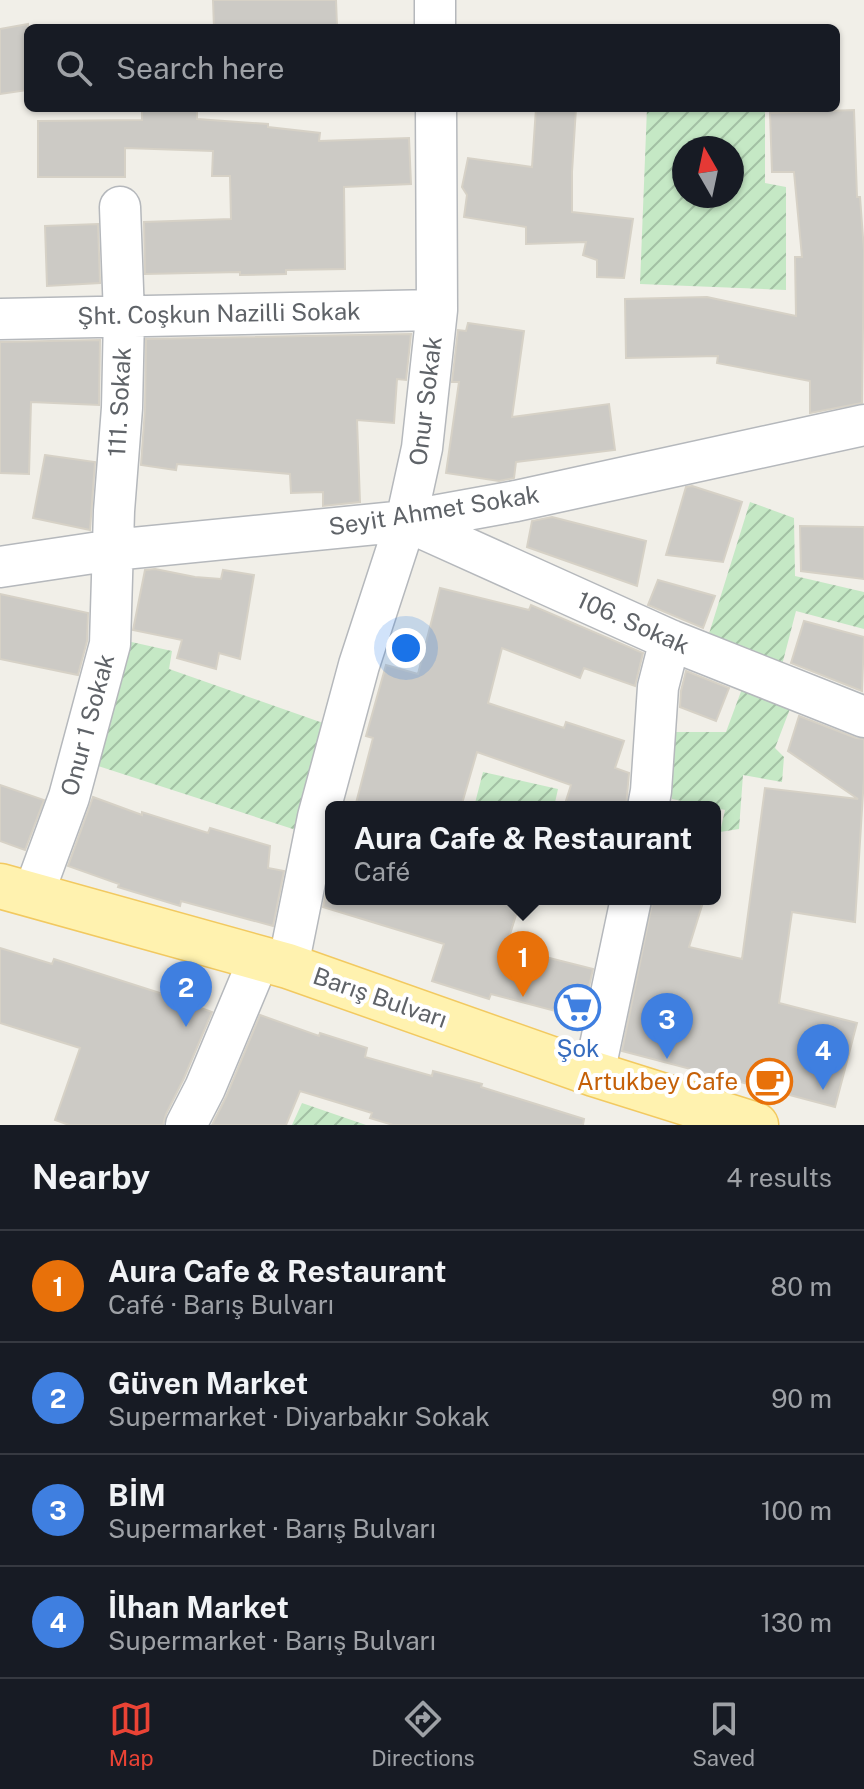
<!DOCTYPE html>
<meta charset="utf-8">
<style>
body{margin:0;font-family:"Public Sans",sans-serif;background:#242831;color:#f1f3f6}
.compass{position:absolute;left:672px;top:136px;width:72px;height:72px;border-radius:50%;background:#171b24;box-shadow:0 2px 6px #0004;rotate:351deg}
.you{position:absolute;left:406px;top:648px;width:28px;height:28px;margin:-20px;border:6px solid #fff;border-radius:50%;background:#1a73e8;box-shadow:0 0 0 12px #1a73e833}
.badge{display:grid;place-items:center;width:52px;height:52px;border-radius:50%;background:#ea4335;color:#fff;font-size:26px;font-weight:700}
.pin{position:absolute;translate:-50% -66px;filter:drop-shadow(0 2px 4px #0008)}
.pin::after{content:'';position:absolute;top:42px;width:28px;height:24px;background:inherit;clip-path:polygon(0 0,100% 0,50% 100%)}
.popup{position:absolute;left:325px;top:801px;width:396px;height:104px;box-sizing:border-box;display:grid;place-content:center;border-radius:12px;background:#171b24;filter:drop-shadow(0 2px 6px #0005);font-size:26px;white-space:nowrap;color:#9ea1a6}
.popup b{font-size:30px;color:#f1f3f6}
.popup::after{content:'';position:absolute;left:50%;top:100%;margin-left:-16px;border:16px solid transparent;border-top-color:#171b24}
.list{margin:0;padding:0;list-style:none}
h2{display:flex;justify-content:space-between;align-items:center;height:104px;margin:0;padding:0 32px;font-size:34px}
h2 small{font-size:26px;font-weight:400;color:#9ea1a6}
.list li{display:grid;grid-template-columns:52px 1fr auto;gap:24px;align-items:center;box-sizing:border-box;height:112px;padding:0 32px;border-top:2px solid #363941}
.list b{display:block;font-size:30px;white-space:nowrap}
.list p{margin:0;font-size:26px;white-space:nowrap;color:#9ea1a6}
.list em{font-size:26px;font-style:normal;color:#9ea1a6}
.icon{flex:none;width:44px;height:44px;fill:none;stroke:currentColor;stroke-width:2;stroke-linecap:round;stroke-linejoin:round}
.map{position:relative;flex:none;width:864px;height:1125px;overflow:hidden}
.search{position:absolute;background:#171b24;box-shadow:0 2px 6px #0004;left:24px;right:24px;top:24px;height:88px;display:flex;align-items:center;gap:20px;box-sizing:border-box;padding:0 28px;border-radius:12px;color:#9ea1a6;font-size:30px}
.sheet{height:552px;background:#171b24}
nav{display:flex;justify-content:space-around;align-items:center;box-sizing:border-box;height:112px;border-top:2px solid #363941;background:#171b24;font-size:22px;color:#9ea1a6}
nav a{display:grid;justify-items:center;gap:4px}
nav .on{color:#ea4335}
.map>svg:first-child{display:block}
</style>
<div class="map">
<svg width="864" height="1125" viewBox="0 0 864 1125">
<defs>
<pattern id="garden-furrows" width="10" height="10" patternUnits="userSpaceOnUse" patternTransform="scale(2)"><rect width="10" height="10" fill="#c5e8c5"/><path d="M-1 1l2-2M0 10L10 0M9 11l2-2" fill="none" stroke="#a3c0a4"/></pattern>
</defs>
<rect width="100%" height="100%" fill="#f1efe8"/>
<path fill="url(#garden-furrows)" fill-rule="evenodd" d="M647,108H765V183L786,187V290L640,284ZM732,148V196H684V148Z
M750,502L794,518L795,576L864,592V629L796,611L782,665L708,637Z
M127,641L172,651L169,669L323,723L296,830L95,765Z
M743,686L793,701L775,748L784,757L782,782L743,775L739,829L720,832L725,810L672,799L673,732H726Z
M483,772L558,789L554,807H474Z
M302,1103L366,1125H292Z"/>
<path fill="#cccac5" stroke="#d6d1c6" stroke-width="2" d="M213,0H336L337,26L214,28Z
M28,24V90L0,94V29Z
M142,108H197V119L268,124V127L320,133L319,141L409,138L411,184L344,187L345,269L286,270V274L240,275V272L145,274L144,222L231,219L230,176H212L213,151L125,148V177H38V121L142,120Z
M536,108H576L572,172V212L633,219L624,278L597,277V260L583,255L586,242L526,244V227L464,217L467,195L462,187L468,158L532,167Z
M854,110L857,197H860L864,251L862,403L810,413V381L717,363L718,356L626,358L625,299L707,297L796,316L795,257H802L794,172H772L770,113Z
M98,224L100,283L47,286L45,226Z
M468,323L524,331L512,417L609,404L615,450L516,462L514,478L499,481L446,473L459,382H452L458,330L466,331Z
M411,334L406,380L397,379L394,423L357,420L360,502L323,506V492L291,493L290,474L177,464L176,470L141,465L145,409L146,339Z
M100,340L99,405L31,402L29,474L0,473V342Z
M45,455L95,462L90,530L33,518Z
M692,486L742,502L723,562L666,555L686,487Z
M552,517L646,541L637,586L527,547L532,521Z
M800,526L864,527V579L801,571Z
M155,569L195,577L221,579L223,570L254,575L240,659L219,653L216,669L177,658L182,640L133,630L145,570Z
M658,580L715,596L703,628L648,605Z
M440,588L529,610L531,605L643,653L635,686L584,668L580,678L502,648L488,703L564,728L566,722L624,741L615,768L629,773L626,807H564L571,785L477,752L461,807H355L373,738L366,736L386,665L418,674Z
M0,594L88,613L87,641L78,675L0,659Z
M804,621L864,637L862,691L791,663Z
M686,671L729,688L716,721L680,707L681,691Z
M799,716L856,738L864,739V777L855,922L792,912L779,1003L857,1023L835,1107L622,1051L653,899H704L689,947L742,959L765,788L858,799L788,751Z
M0,785L44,800L25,850L0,841Z
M93,797L142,815V812L208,833L210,828L270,846L268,868L284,871L273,926L181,901L180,906L118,887L119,884L68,866Z
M329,879L331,880V899H521L506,947L593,969L582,1018L491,994L489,999L432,981L444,944L323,907Z
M0,948L52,964L54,959L166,995L212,1012L184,1078L166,1114L163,1125H69L55,1120L80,1048L0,1023Z
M260,1015L319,1036L320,1033L367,1048L365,1057L432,1076L433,1071L482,1084L481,1087L584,1119L583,1125H393L370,1118L372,1113L300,1091L286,1125H212L226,1097Z"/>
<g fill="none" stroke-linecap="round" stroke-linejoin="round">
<defs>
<path id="minor" d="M435,0V28
M0,319L437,310
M406,521L670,640L864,717
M0,567L113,550L406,521L516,501L864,425
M648,807L651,791L658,687L670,640
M33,895L69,797L110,644L114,511L122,408L124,316L120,207
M288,966L318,817L359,665L406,521L422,448L437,310L436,108
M594,1074L631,899
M186,1125L205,1088L259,959"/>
<path id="major" d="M0,886L288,966L594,1074L756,1125"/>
</defs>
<use href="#minor" stroke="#b5b8bc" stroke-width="43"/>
<use href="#major" stroke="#f2c960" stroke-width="47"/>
<use href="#minor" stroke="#fff" stroke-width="40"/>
<use href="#major" stroke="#fff2af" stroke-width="44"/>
</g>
<defs>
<symbol id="supermarket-ring" viewBox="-11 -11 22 22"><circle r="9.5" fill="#fff" stroke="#3f7fe0" stroke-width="1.5"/><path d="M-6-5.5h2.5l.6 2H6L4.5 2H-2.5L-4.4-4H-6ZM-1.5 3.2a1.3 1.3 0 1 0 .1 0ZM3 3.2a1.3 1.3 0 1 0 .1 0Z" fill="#3f7fe0"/></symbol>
<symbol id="cafe-ring" viewBox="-11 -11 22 22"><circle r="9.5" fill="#fff" stroke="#e8710a" stroke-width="1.5"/><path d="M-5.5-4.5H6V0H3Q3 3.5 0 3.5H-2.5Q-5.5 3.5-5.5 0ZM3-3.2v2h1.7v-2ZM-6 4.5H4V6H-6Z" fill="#e8710a"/></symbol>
</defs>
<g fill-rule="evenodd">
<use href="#supermarket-ring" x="552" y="982" width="51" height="51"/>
<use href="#cafe-ring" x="744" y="1056" width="51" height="51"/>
</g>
<g text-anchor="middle" stroke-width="8" stroke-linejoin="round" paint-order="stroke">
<g font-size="24" fill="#5f6368" stroke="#fff">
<text transform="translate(219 314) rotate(-1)" y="8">Şht. Coşkun Nazilli Sokak</text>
<text transform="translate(426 401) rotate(-83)" y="8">Onur Sokak</text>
<text transform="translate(120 402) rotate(-87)" y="8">111. Sokak</text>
<text transform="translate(434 511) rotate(-9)" y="8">Seyit Ahmet Sokak</text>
<text transform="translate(633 623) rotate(24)" y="8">106. Sokak</text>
<text transform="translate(88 725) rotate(-75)" y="8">Onur 1 Sokak</text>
<text transform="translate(380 998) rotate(19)" y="8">Barış Bulvarı</text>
</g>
<g font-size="24" fill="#366cbe" stroke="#fff">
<text x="578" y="1057">Şok</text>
</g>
<g font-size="24" fill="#c56008" stroke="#fff" text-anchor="end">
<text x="738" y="1090">Artukbey Cafe</text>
</g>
</g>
</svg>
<svg class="compass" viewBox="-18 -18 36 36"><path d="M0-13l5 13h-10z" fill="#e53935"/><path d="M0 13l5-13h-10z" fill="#9ea1a6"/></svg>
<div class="you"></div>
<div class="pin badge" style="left:523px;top:997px;background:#e8710a">1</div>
<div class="popup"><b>Aura Cafe &amp; Restaurant</b>Café</div>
<div class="pin badge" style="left:186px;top:1027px;background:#3f7fe0">2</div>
<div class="pin badge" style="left:667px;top:1059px;background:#3f7fe0">3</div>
<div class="pin badge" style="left:823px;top:1090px;background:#3f7fe0">4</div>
<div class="search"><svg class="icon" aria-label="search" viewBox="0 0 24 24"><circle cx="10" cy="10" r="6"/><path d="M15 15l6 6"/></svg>Search here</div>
</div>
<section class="sheet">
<h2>Nearby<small>4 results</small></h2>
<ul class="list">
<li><span class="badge" style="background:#e8710a">1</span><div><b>Aura Cafe &amp; Restaurant</b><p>Café · Barış Bulvarı</p></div><em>80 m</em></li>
<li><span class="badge" style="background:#3f7fe0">2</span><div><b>Güven Market</b><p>Supermarket · Diyarbakır Sokak</p></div><em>90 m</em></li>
<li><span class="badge" style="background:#3f7fe0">3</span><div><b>BİM</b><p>Supermarket · Barış Bulvarı</p></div><em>100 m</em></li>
<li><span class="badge" style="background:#3f7fe0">4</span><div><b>İlhan Market</b><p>Supermarket · Barış Bulvarı</p></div><em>130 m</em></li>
</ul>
</section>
<nav>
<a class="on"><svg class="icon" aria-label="map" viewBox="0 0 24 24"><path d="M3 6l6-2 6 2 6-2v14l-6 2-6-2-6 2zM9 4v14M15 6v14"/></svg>Map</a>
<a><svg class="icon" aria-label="directions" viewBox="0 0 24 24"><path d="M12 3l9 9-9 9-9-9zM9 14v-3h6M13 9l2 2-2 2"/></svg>Directions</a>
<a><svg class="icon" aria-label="saved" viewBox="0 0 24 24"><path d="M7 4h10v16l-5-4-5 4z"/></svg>Saved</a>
</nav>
